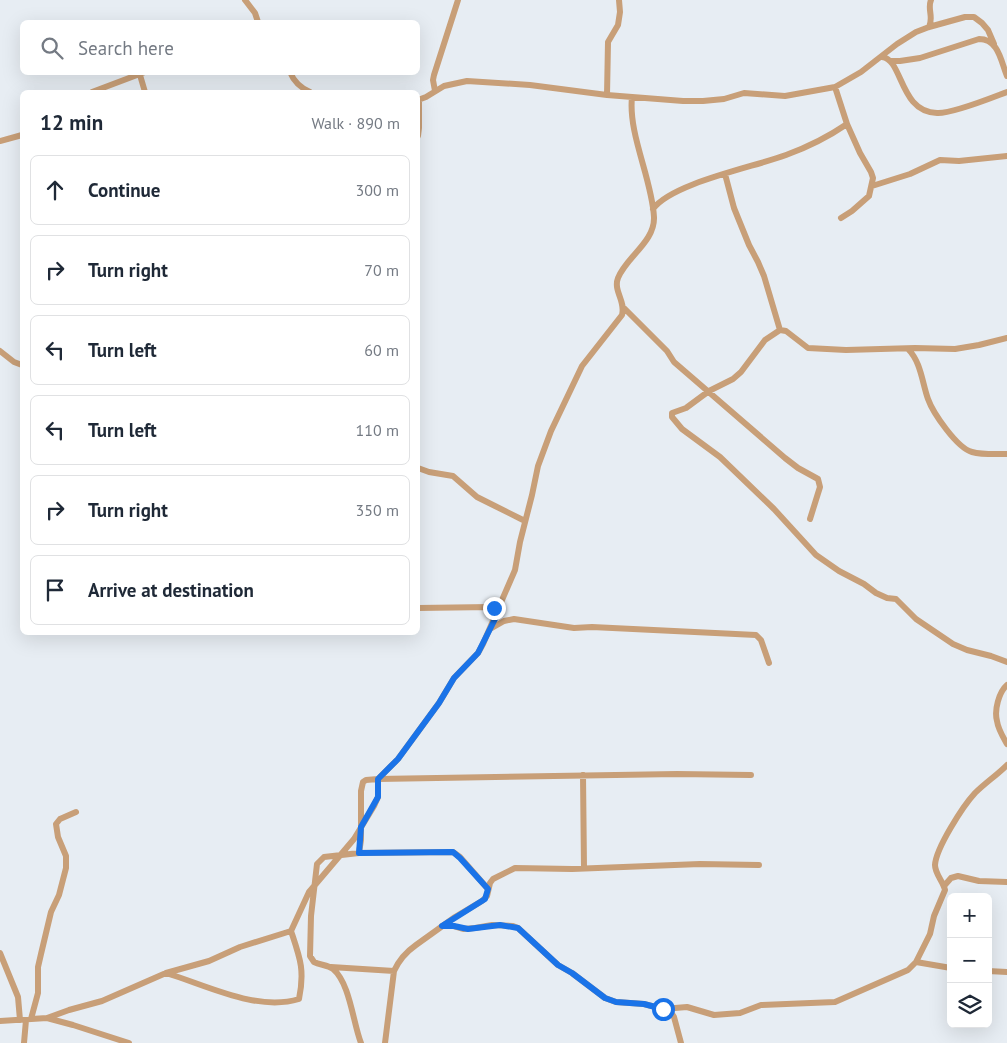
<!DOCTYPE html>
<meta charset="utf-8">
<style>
body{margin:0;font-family:"PT Sans",sans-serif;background:#f6f6f7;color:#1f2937}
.controls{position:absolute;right:15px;bottom:15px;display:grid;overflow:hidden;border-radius:8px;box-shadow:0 5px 20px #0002}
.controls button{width:45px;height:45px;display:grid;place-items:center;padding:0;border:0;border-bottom:1px solid #e0e1e3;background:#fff;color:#1f2937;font:25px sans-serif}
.stop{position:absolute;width:15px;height:15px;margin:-11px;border:4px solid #1a73e8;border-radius:50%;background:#fff}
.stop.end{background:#1a73e8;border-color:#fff;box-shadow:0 1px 5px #0008}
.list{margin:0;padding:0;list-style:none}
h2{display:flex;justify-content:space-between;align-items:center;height:65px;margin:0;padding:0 20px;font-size:21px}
h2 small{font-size:16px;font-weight:400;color:#747a83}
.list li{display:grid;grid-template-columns:32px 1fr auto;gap:15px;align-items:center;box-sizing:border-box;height:70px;margin:0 10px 10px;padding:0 10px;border:1px solid #e0e1e3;border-radius:8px}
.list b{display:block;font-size:19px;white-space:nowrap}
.list em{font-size:16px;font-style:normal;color:#747a83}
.icon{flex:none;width:28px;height:28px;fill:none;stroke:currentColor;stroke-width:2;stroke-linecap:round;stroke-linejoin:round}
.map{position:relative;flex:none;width:1007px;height:1043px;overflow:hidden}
.search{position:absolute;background:#fff;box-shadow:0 5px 20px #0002;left:20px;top:20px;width:400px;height:55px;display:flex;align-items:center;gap:12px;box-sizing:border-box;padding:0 18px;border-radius:8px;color:#747a83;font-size:19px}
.panel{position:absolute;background:#fff;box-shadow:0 5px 20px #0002;left:20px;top:90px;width:400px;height:545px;border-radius:8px}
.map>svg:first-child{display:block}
</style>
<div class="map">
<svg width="1007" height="1043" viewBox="0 0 1007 1043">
<rect width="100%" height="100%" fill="#e7edf3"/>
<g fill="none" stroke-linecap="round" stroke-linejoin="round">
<path stroke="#c89f78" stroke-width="6" d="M245,0L255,13L258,22
M929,27C934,17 927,9 931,0
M882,57C903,59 899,112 937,113C952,114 991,98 1007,92
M891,61H900L920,58L979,39C999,39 1001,62 1007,76
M290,72C294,82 301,88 310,92
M140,75L145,92
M835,87L847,124L860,153L871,172L873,178L869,196L852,211L841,218
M435,91L433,80L434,75L458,0
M92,92L145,72
M607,95L608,42L618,25L620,12L619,0
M418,100L426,97L444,86L467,81L530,85L607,95L683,101H703L724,99L744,93L785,96L835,87L861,72L897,44L916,32L929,27L965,17H974L982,23L988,30L994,44
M418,136L419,128V100
M0,141L22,135
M725,174L734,208L749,245L758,262L764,276L780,330
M872,186L910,174L940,160L959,161L1007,156
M653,209C672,183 754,167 786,155C808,147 828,137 847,124
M624,308L667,351L674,362L785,458L798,468L818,479L820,487L810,519
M1007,338L979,345L955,349L915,348L846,350L808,348L786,331L780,330L765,340L741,372L733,379L709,391L686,408L672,413V417L682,429L720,457L774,509L816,555L839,571L864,584L876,593L887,598L896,599L916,619L953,644L967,650L991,656L1007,662
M908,349C921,362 922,382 928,399C933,413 957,448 972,452C983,455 996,454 1007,454
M0,351L14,362L22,365
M418,468L429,472L453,476L477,497L525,521
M418,608L490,607L495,608L497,613
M490,629L504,621L514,619L574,628L592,627L756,635L761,640L769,663
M1007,685C999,692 994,710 997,721C998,729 1003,737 1007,744
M583,775L584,868
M359,853L453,852L460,857L488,889
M944,886L951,878L958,876L979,881L1007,882
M442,926H453L463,929L475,928L492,925L513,926L518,928L558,965L572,973L605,998L616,1002L644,1004L663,1009L687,1007L714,1015L740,1013L761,1005L835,1002L908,970L916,962L930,934L934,916L945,890C943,881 935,874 935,865C936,848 963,806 975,793C985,783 997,775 1007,765
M0,953L18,997L20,1020
M916,962L951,968
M331,967L394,971
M988,971L1007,972
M166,973C206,985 257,1012 299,999C305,970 300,958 291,931L309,892L354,839L374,806L378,797V779L677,774L751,775
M663,1009L672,1014L674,1017L681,1043
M47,1018L73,1025L129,1043
M31,1019L38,993V967L41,954L51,912L59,895L66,868V856L58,837L56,824L60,819L76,812
M0,1021L47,1018L69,1010L102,1001L166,973L209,961L240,947L291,931
M24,1043L26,1020
M361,1043C353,1023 350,983 333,969C328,965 320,965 314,962L310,956L311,916L317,864L324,857L359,853L361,840V791L363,782L366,780L378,779L398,759L439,703L454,678L478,653L483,644L515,570L520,542L532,495L538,466L551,431L582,366L622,315C626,301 613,291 618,278C626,257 655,242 654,217C652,179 628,134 632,97
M385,1043L394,971C399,960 406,952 416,945L455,917L482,901L487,896L490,883L493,879L515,868L572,869L700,864L759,865"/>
</g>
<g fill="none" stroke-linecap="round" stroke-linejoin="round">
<path stroke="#1a73e8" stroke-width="6" d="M494,608L498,613L478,653L454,678L439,703L398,759L378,779V797L361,827L359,853L453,852L460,858L488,889L485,899L442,926H454L468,929L500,925L518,928L558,965L572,973L605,998L616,1002L644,1004L663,1009"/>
</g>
</svg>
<div class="controls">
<button>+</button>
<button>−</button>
<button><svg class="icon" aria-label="layers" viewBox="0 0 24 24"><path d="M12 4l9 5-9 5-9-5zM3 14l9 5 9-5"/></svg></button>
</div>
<div class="stop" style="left:663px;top:1009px"></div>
<div class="stop end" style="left:494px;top:608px"></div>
<div class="search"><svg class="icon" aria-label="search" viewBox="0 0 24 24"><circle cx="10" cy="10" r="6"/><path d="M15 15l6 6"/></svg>Search here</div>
<section class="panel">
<h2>12 min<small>Walk · 890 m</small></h2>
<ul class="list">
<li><svg class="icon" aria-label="ahead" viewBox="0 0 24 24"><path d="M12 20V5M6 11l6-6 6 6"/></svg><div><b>Continue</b></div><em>300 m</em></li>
<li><svg class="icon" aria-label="right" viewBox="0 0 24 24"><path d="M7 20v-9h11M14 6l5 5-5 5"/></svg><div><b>Turn right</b></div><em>70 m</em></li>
<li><svg class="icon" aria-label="left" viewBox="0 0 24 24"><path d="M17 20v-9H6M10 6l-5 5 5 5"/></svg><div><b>Turn left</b></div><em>60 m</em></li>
<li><svg class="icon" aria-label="left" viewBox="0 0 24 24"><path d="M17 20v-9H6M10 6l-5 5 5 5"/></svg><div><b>Turn left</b></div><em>110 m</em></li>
<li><svg class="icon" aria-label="right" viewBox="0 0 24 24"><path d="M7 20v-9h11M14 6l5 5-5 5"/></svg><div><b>Turn right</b></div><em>350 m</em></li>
<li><svg class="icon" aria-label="arrive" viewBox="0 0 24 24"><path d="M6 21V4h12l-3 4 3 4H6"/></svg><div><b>Arrive at destination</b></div></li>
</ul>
</section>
</div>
